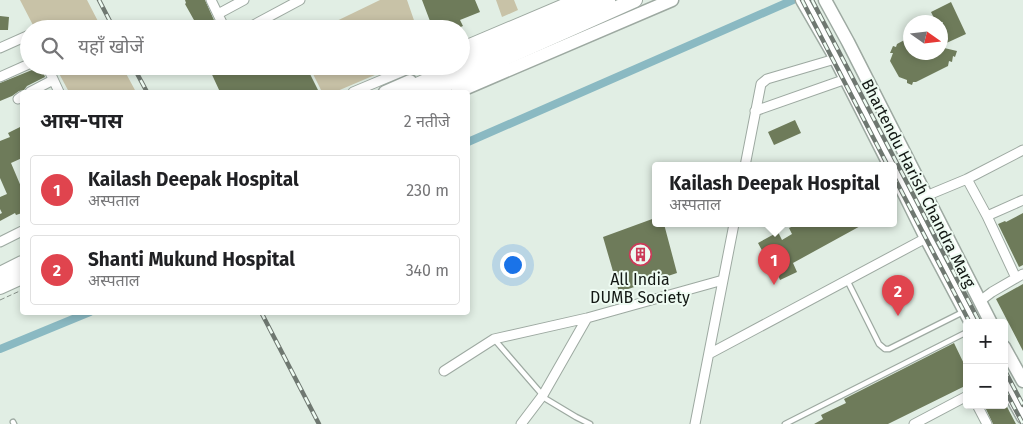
<!DOCTYPE html>
<html lang="hi">
<meta charset="utf-8">
<style>
body{margin:0;font-family:"Fira Sans","Noto Sans Devanagari",sans-serif;background:#f6f6f6;color:#202124}
.controls{position:absolute;right:15px;bottom:15px;display:grid;overflow:hidden;border-radius:5px;box-shadow:0 2px 8px #0003}
.controls button{width:45px;height:45px;display:grid;place-items:center;padding:0;border:0;border-bottom:1px solid #e0e0e0;background:#fff;color:#202124;font:25px sans-serif}
.compass{position:absolute;left:903px;top:15px;width:45px;height:45px;border-radius:50%;background:#fff;box-shadow:0 2px 8px #0003;rotate:104deg}
.you{position:absolute;left:512px;top:264px;width:18px;height:18px;margin:-12px;border:4px solid #fff;border-radius:50%;background:#1a73e8;box-shadow:0 0 0 8px #1a73e833}
.badge{display:grid;place-items:center;width:32px;height:32px;border-radius:50%;background:#cb3b58;color:#fff;font-size:16px;font-weight:700}
.pin{position:absolute;translate:-50% -41px;filter:drop-shadow(0 1px 2px #0008)}
.pin::after{content:'';position:absolute;top:26px;width:18px;height:15px;background:inherit;clip-path:polygon(0 0,100% 0,50% 100%)}
.popup{position:absolute;left:652px;top:162px;width:245px;height:65px;box-sizing:border-box;display:grid;place-content:center;border-radius:5px;background:#fff;filter:drop-shadow(0 1px 4px #0005);font-size:16px;white-space:nowrap;color:#757577}
.popup b{font-size:19px;color:#202124}
.popup::after{content:'';position:absolute;left:50%;top:100%;margin-left:-10px;border:10px solid transparent;border-top-color:#fff}
.list{margin:0;padding:0;list-style:none}
h2{display:flex;justify-content:space-between;align-items:center;height:65px;margin:0;padding:0 20px;font-size:21px}
h2 small{font-size:16px;font-weight:400;color:#757577}
.list li{display:grid;grid-template-columns:32px 1fr auto;gap:15px;align-items:center;box-sizing:border-box;height:70px;margin:0 10px 10px;padding:0 10px;border:1px solid #e0e0e0;border-radius:5px}
.list b{display:block;font-size:19px;white-space:nowrap}
.list p{margin:0;font-size:16px;white-space:nowrap;color:#757577}
.list em{font-size:16px;font-style:normal;color:#757577}
.icon{flex:none;width:28px;height:28px;fill:none;stroke:currentColor;stroke-width:2;stroke-linecap:round;stroke-linejoin:round}
.map{position:relative;flex:none;width:1023px;height:424px;overflow:hidden}
.search{position:absolute;background:#fff;box-shadow:0 2px 8px #0003;left:20px;top:20px;width:450px;height:55px;display:flex;align-items:center;gap:12px;box-sizing:border-box;padding:0 18px;border-radius:28px;color:#757577;font-size:19px}
.panel{position:absolute;background:#fff;box-shadow:0 2px 8px #0003;left:20px;top:90px;width:450px;height:225px;border-radius:5px}
.map>svg:first-child{display:block}
</style>
<div class="map">
<svg width="1023" height="424" viewBox="0 0 1023 424">
<rect width="100%" height="100%" fill="#e1eee4"/>
<path fill="#c8c2a7" d="M20,0H87L102,29H35Z
M380,0H407L417,29H320Z
M496,0H514L518,10L502,17Z
M55,66H122L136,92H69Z
M309,66H396L335,92H322Z"/>
<g fill="none" stroke-linecap="round" stroke-linejoin="round">
<path stroke="#8ab9c2" stroke-width="8" d="M468,142L793,0
M0,349L90,312"/>
</g>
<path fill="#6e7b5a" d="M185,0H205L218,29H199L185,4L186,3Z
M422,0H475L480,12L460,20L463,26L456,29H454L452,24L440,29H433Z
M951,2L966,34L940,46V29L943,22H936L931,12Z
M0,16L9,17L8,30H0Z
M910,37V52H940V47L957,51L955,57L953,56L952,62L949,61L948,66L916,82H913L912,85L907,83V80L899,77L890,61L893,53H890L893,46L896,47L897,44Z
M36,66H41L45,77L27,86L24,90L19,91L12,96L0,101V83L32,70Z
M208,66H306L319,92H220Z
M795,120L801,133L774,145L768,132Z
M22,126V158L11,163L22,189V213L16,215L15,213L0,221V214L2,213L0,209V197L7,194L0,178V141L10,137L8,133Z
M1023,213V265L1019,267L998,224L1005,221L1006,222Z
M655,218V224H664L677,273L619,292L603,237Z
M798,224H864L793,263L797,272L780,280L778,275H775L758,243L778,232L782,240L792,234L789,228Z
M1023,284V351L996,299Z
M954,343L967,370V385L888,424H814L823,419L821,415L846,403L844,399Z
M984,405H1006L1016,424H993Z"/>
<g fill="none" stroke-linecap="round" stroke-linejoin="round">
<defs>
<path id="lane" d="M847,280L879,344L885,349H889L963,312
M494,339L546,399L576,417L590,424
M13,422L14,424
M785,424L967,332"/>
<path id="street" d="M211,0L225,29
M218,14L244,0
M246,29L300,0
M461,47L572,0
M0,48L29,35
M47,66L59,92
M0,77L29,64
M30,92L53,80
M353,92L415,66
M18,99L22,96
M755,111L846,79
M745,166L761,84L767,79L835,59
M967,179L987,216L1016,278
M910,204L926,196L967,179L1023,150
M987,216L1023,200
M0,242L22,231
M980,301L992,292L1023,274
M709,354L926,238
M444,371L494,339L587,318L723,280
M977,405L987,424
M521,424L543,395L587,318
M695,424L734,224
M914,424L967,396"/>
<path id="secondary" d="M802,0L832,52L890,166
M825,0L848,42L991,323
M461,58L590,0
M385,92L410,81
M457,92L672,0
M893,171L926,238L971,323
M1004,347L1023,381
M1004,383L1023,417"/>
<path id="primary" d="M461,66L608,0
M401,92L460,66
M429,92L635,0
M0,274L22,263
M0,287L22,277"/>
</defs>
<use href="#lane" stroke="#9da9a1" stroke-width="7"/>
<use href="#street" stroke="#9da9a1" stroke-width="11"/>
<use href="#secondary" stroke="#9da9a1" stroke-width="15"/>
<use href="#primary" stroke="#9da9a1" stroke-width="16"/>
<path stroke="#879189" stroke-width="1" stroke-dasharray="5 2.5" stroke-linecap="butt" d="M0,300L22,290"/>
<use href="#lane" stroke="#fff" stroke-width="4.5"/>
<use href="#street" stroke="#fff" stroke-width="9"/>
<use href="#secondary" stroke="#fff" stroke-width="12"/>
<use href="#primary" stroke="#fff" stroke-width="14"/>
<defs>
<path id="rail" d="M99,0L114,29
M802,0L888,166
M812,0L980,323
M133,66L147,92
M893,175L970,323
M261,312L319,424
M1004,369L1023,405
M1004,388L1023,424"/>
</defs>
<use href="#rail" stroke="#6f7871" stroke-width="4.5"/>
<use href="#rail" stroke="#eefbf2" stroke-width="2.5" stroke-dasharray="8" stroke-linecap="butt"/>
</g>
<defs>
<symbol id="building-ring" viewBox="-11 -11 22 22"><circle r="9.5" fill="#eefbf2" stroke="#cb3b58" stroke-width="1.5"/><path d="M-4-6H4V6H1V3H-1V6H-4ZM-2.5-4.3h1.7v1.8h-1.7ZM.8-4.3h1.7v1.8H.8ZM-2.5-1h1.7V.8h-1.7ZM.8-1h1.7V.8H.8Z" fill="#cb3b58"/></symbol>
</defs>
<g fill-rule="evenodd">
<use href="#building-ring" x="628" y="242" width="25" height="25"/>
</g>
<g text-anchor="middle" stroke-width="4" stroke-linejoin="round" paint-order="stroke">
<g font-size="16" fill="#131814" stroke="#eefbf2">
<text transform="translate(919 183) rotate(63)" y="6">Bhartendu Harish Chandra Marg</text>
</g>
<g font-size="16" fill="#131814" stroke="#eefbf2">
<text x="640" y="285">All India<tspan x="640" dy="18">DUMB Society</tspan></text>
</g>
</g>
</svg>
<div class="controls">
<button>+</button>
<button>−</button>
</div>
<svg class="compass" viewBox="-18 -18 36 36"><path d="M0-13l5 13h-10z" fill="#e53935"/><path d="M0 13l5-13h-10z" fill="#757577"/></svg>
<div class="you"></div>
<div class="pin badge" style="left:774px;top:285px;background:#e0444e">1</div>
<div class="popup"><b>Kailash Deepak Hospital</b>अस्पताल</div>
<div class="pin badge" style="left:898px;top:316px;background:#e0444e">2</div>
<div class="search"><svg class="icon" aria-label="search" viewBox="0 0 24 24"><circle cx="10" cy="10" r="6"/><path d="M15 15l6 6"/></svg>यहाँ खोजें</div>
<section class="panel">
<h2>आस-पास<small>2 नतीजे</small></h2>
<ul class="list">
<li><span class="badge" style="background:#e0444e">1</span><div><b>Kailash Deepak Hospital</b><p>अस्पताल</p></div><em>230 m</em></li>
<li><span class="badge" style="background:#e0444e">2</span><div><b>Shanti Mukund Hospital</b><p>अस्पताल</p></div><em>340 m</em></li>
</ul>
</section>
</div>
